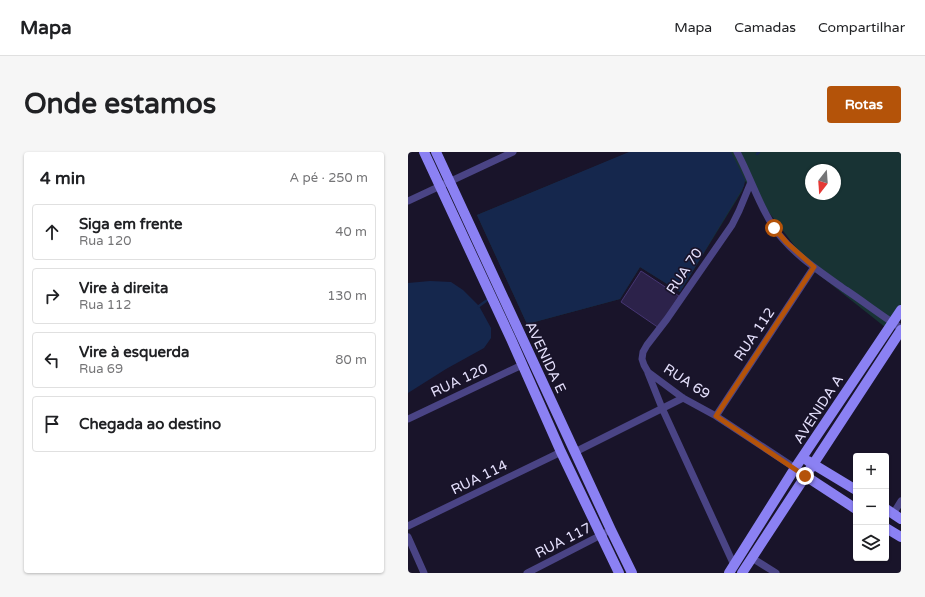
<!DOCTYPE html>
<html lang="pt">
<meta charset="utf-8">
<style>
body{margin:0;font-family:"Varela Round",sans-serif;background:#f6f6f6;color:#202124}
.controls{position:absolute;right:12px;bottom:12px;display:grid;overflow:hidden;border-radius:4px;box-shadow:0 1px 3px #0004}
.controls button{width:36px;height:36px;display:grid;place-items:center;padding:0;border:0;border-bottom:1px solid #e0e0e0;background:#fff;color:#202124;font:20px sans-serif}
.compass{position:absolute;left:397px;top:12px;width:36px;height:36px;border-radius:50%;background:#fff;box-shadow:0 1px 3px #0004;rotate:197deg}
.stop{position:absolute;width:12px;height:12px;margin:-9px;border:3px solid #b45309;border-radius:50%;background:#fff}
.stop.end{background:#b45309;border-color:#fff;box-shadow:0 1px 4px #0008}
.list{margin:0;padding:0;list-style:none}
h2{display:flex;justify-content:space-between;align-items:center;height:52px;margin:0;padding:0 16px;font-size:17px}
h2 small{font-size:13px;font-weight:400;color:#757577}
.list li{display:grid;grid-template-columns:26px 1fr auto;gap:12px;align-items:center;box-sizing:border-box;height:56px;margin:0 8px 8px;padding:0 8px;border:1px solid #e0e0e0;border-radius:4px}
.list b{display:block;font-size:15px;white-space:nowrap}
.list p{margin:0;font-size:13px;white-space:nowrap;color:#757577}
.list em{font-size:13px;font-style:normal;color:#757577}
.icon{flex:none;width:22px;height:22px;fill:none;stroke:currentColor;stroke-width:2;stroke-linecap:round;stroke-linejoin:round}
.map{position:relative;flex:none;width:493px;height:421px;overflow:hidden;border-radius:4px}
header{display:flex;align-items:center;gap:24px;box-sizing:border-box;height:56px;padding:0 20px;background:#fff;border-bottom:1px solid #e0e0e0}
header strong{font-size:19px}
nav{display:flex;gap:22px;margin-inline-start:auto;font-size:14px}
.intro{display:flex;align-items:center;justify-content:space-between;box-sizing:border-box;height:96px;padding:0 24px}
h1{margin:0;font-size:28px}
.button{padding:10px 18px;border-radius:4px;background:#b45309;color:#fff;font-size:14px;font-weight:700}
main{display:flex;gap:24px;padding:0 24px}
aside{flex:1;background:#fff;border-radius:4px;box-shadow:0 1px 3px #0004}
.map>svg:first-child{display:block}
</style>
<header>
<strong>Mapa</strong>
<nav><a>Mapa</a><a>Camadas</a><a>Compartilhar</a></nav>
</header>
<div class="intro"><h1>Onde estamos</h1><a class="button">Rotas</a></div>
<main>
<aside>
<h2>4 min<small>A pé · 250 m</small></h2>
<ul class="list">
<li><svg class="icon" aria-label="ahead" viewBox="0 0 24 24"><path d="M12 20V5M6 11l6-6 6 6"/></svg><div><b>Siga em frente</b><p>Rua 120</p></div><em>40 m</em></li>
<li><svg class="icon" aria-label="right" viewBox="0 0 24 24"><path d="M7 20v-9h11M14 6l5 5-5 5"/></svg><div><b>Vire à direita</b><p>Rua 112</p></div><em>130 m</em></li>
<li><svg class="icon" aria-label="left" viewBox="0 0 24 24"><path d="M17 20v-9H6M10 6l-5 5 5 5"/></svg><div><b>Vire à esquerda</b><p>Rua 69</p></div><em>80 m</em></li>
<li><svg class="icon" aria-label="arrive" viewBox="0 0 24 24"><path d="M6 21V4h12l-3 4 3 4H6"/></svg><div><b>Chegada ao destino</b></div></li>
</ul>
</aside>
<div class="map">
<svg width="493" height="421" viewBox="0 0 493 421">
<rect width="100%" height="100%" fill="#19142a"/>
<path fill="#183334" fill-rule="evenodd" d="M222,0H493V158L482,179L405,118L337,29L334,39L272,140L232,115L212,147L119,172L69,63ZM403,18H427V42H403Z"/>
<path fill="#15274d" d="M221,0H323L337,28L336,34L272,140L232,115L212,147L119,172L69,63Z
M22,129L43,130L55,138L71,154L83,176V186L76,196L38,217L0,241V131Z"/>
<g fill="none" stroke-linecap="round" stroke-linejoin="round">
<path stroke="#15274d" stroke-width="2.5" d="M349,2L351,0
M71,154L82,146"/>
</g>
<path fill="#2c224a" stroke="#463673" d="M233,119L271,144L251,176L213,150Z"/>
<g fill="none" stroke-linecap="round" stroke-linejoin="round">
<path stroke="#4a4485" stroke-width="7" d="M329,0C342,24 350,51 365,74C380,99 414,121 438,138C456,150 474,164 493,176
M343,30L331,59L324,73L259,167L239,193L235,200L234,207L236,213L240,220L275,246L308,264L387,316
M0,49L105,0
M240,221L254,256L326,413
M308,264L406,115
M0,267L114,213
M167,300L275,246
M485,362L493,349
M0,374L153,300
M0,385L16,421
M344,406L368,421
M119,421L197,381"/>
<path stroke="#8b81f3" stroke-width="10" d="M16,0L103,187L153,300L211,421
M28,0L203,378L224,421
M400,309L448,338
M393,321L448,357
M478,357L493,367
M478,376L493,385
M321,421L387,316L493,158
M334,421L493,178"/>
</g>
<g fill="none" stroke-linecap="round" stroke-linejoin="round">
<path stroke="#b45309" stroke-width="5" d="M366,76L379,91L406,115L308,264L397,324"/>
</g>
<g text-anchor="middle" stroke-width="3.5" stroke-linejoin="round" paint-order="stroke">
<g font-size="14" fill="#e5e0fc" stroke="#19142a">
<text transform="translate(276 119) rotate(-56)" y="5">RUA 70</text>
<text transform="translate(346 182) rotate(-56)" y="5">RUA 112</text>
<text transform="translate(138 205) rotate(65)" y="5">AVENIDA E</text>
<text transform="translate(51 228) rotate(-25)" y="5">RUA 120</text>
<text transform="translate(279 229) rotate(33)" y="5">RUA 69</text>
<text transform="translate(410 257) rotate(-57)" y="5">AVENIDA A</text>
<text transform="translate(71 325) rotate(-26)" y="5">RUA 114</text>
<text transform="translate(155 388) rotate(-27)" y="5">RUA 117</text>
</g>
</g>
</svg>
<div class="controls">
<button>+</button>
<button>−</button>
<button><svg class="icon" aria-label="layers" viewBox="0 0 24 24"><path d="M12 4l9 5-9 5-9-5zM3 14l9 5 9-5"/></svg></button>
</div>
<svg class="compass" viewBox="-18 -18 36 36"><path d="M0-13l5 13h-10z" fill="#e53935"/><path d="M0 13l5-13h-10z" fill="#757577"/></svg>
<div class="stop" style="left:366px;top:76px"></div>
<div class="stop end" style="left:397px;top:324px"></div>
</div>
</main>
